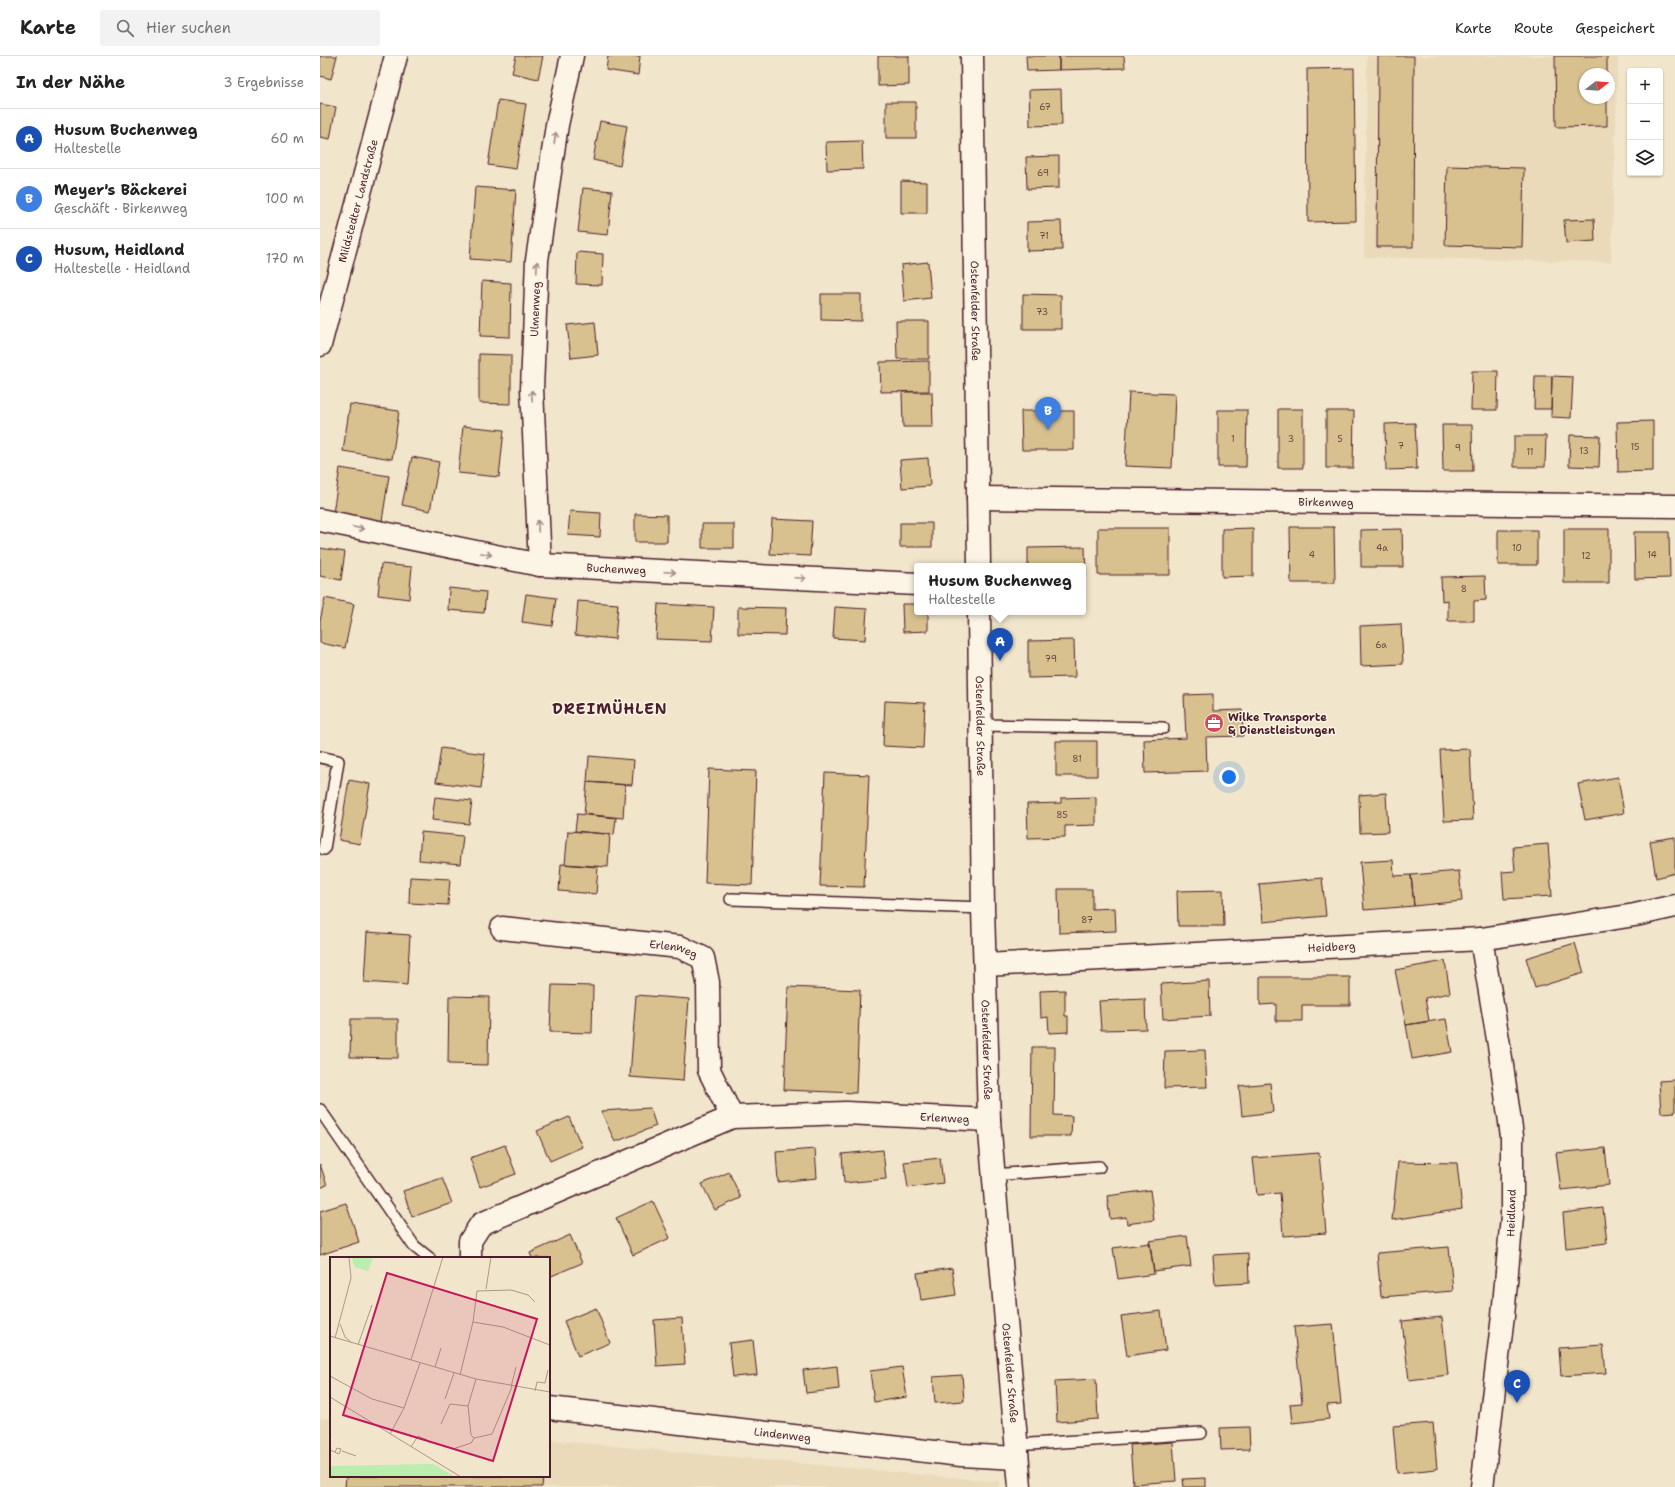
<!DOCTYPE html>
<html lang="de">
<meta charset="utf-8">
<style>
body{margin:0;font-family:"Shantell Sans",sans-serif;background:#f2f2f2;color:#222}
.controls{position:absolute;right:12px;top:12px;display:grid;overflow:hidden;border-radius:4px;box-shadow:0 1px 3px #0004}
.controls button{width:36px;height:36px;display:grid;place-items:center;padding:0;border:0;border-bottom:1px solid #e0e0e0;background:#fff;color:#222;font:20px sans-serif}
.compass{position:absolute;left:1259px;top:12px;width:36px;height:36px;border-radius:50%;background:#fff;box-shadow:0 1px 3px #0004;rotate:73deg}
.you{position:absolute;left:909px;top:721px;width:14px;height:14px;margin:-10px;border:3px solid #fff;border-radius:50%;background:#1a73e8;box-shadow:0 0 0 6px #1a73e833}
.badge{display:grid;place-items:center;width:26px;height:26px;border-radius:50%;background:#d1495b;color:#fff;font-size:13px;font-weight:700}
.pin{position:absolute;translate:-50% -33px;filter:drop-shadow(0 1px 2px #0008)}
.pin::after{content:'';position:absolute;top:21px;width:14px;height:12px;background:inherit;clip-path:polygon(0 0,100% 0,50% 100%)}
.popup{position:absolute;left:594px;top:507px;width:172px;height:52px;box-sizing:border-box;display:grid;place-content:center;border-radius:4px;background:#fff;filter:drop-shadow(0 1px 3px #0005);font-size:13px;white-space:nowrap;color:#767676}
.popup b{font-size:15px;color:#222}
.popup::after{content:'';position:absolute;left:50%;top:100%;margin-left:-8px;border:8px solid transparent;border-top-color:#fff}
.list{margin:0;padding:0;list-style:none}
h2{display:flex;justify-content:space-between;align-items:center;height:52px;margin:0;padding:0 16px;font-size:17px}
h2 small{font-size:13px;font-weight:400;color:#767676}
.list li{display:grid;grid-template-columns:26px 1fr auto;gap:12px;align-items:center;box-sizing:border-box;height:60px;padding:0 16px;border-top:1px solid #e0e0e0}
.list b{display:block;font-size:15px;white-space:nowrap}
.list p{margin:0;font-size:13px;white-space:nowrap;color:#767676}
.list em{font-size:13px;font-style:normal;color:#767676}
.icon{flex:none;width:22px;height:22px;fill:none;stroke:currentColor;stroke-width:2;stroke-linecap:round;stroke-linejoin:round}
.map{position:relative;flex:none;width:1355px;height:1431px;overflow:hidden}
header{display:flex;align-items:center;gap:24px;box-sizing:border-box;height:56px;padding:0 20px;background:#fff;border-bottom:1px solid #e0e0e0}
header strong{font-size:19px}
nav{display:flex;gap:22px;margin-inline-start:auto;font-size:14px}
.search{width:280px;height:36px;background:#f2f2f2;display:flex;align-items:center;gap:10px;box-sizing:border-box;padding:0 14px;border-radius:4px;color:#767676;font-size:15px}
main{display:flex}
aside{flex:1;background:#fff}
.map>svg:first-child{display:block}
</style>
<header>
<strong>Karte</strong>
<div class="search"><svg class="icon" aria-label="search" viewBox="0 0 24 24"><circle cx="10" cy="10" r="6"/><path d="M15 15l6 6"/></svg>Hier suchen</div>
<nav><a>Karte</a><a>Route</a><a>Gespeichert</a></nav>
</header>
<main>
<aside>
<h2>In der Nähe<small>3 Ergebnisse</small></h2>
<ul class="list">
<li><span class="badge" style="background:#1a4fb4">A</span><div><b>Husum Buchenweg</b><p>Haltestelle</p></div><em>60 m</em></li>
<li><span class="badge" style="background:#3f7fe0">B</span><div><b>Meyer's Bäckerei</b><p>Geschäft · Birkenweg</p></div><em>100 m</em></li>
<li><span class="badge" style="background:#1a4fb4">C</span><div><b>Husum, Heidland</b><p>Haltestelle · Heidland</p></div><em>170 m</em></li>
</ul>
</aside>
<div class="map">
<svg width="1355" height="1431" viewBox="0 0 1355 1431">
<rect width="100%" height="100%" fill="#f1e5cb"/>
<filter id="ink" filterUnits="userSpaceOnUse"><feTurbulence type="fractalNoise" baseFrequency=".025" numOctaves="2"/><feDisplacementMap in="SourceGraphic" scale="8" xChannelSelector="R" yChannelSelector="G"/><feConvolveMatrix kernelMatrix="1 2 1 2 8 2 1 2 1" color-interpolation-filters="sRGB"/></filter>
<g filter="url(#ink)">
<path fill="#eadab9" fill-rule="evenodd" d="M1047,0H1298L1291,206L1044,201ZM1265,18H1289V42H1265Z
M0,1362L11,1363V1420H229V1384L679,1426V1431H0Z"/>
<path fill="#d8c08f" stroke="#4a1f2b" d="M0,0H17L11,23L0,20Z
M196,0H223L218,23L192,17Z
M288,0H320L318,19L286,14Z
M558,0H589V29L558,30Z
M706,0H739V14L707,15Z
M739,0H804L805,12L739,14Z
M1058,0H1094L1093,191H1057Z
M1235,0H1287V18H1265V42H1287V70L1236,71Z
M1034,12L1036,165L988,166L987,13Z
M741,33L742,69L710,70L709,34Z
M178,44L206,48L196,113L168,109Z
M566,46H596V82H566Z
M0,48L16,51L10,83L0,81Z
M280,65L307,70L300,110L273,104Z
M542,85L543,113L507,114L506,86Z
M739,100V132L707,133L706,101Z
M1127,110L1204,112L1202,191L1125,189Z
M581,125L607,126V157H581Z
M155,131L196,134L191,206L150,203Z
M263,132L292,135L288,179L258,176Z
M1274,163L1275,185L1246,187L1244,164Z
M741,165L742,194L707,195V166Z
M257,196L283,198L282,229L256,228Z
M608,206L611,242L584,245L581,209Z
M162,225L191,227L190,281L160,280Z
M501,238H541V265L501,264Z
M703,238L741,239V273H703Z
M576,265H609V303H577Z
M275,266L278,299L251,302L247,269Z
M159,298L191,299V348L159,347Z
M609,305V335L561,336L560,306Z
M1152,315H1178L1177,354H1151Z
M1215,320H1232L1231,353H1214Z
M1232,320L1253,321L1251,362L1231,361Z
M582,336H612L613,371H583Z
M809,336L855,338L852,412L805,410Z
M30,348L79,355L72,403L23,395Z
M958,353H983V412H958Z
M898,354H927L926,411H898Z
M701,355H754V394H702Z
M1006,355H1034L1033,412H1006Z
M1333,365V415L1298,416L1297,366Z
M1095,367L1097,413L1066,414L1065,368Z
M1122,369H1152L1153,415H1123Z
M143,370L184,374L179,421L138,417Z
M1250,379L1280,380L1279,411L1249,410Z
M1194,380H1226L1225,411H1194Z
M92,401L119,406L110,455L82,449Z
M608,402L610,430L582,432L580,404Z
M20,412L69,420L62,465L13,457Z
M250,455L281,457L280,481L248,479Z
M315,458L347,459V486H315Z
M452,463L492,465L490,500L450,498Z
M580,467H612V491H580Z
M382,468H414V492H382Z
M970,471H1014L1015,527H971Z
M778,472H850V519H778Z
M933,472V520L902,521V473Z
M1082,473L1083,511H1041V474Z
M1244,473H1289V527H1244Z
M1178,474H1217V509H1178Z
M1314,476H1349L1350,522L1315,523Z
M765,491L766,520H763V510H708V492Z
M0,492L25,496L21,524L0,520Z
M61,508L92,511L89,543L58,539Z
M1165,520L1166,544L1154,545V565H1128V544L1122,545L1121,521Z
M129,532L166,536L164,557L128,554Z
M206,538L236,542L232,570L202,566Z
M5,542L34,548L25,592L0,587V565Z
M258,545L298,548L295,583L255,579Z
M338,548L394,551L392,585L336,583Z
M582,548H597V556H608V575L583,576Z
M418,551L466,552L465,579L418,578Z
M515,551L547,553L545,584L513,582Z
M1081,568L1083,608L1041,610L1040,570Z
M754,584L755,621L708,622V585Z
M893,638V655L922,654L923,680L886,681L887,715L825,717L824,684L866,682L864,639Z
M565,645L605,647L603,692L563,690Z
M736,685H777V720H736Z
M121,692L165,698L161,732L116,726Z
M1150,693L1153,764L1124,765L1120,694Z
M269,700L314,704L312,729L267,726Z
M389,713L436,715L432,829L385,827Z
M505,717L549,719L544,831L500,830Z
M1298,721L1304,757L1265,764L1258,728Z
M29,724L50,728L40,788L19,784Z
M267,726L305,729L303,762L264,758Z
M1066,737L1068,776L1040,777L1039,739Z
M115,741L152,745L149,768L112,764Z
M776,741V769L745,770V781L708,782L707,748L741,747V742Z
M257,758L296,762L294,779L255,775Z
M248,775L290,778L288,811L245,808Z
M101,776L143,780L140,808L99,804Z
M1355,781V817L1336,822L1330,785Z
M1228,788L1232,840L1184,843L1182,816L1195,815L1193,791Z
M1073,804L1074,820L1091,819L1094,850L1044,854L1040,806Z
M241,808L278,811L276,838L239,835Z
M1139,815L1142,845L1094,850L1091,819Z
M90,821L130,823L128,849L89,847Z
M1002,822L1006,860L943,866L939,828Z
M738,833H772V853L795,852L796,875L739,877Z
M903,834L904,870H858L857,835Z
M47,876L90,879L87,929L44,926Z
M1255,887L1264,917L1215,932L1206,902Z
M1125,905L1130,937L1105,942L1109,965L1086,969L1075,914Z
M940,921H1030V949H982V965H956V948L940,949Z
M889,925L890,960L843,963L841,928Z
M232,929L273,930L272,977L230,976Z
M468,931L540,934L536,1037L464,1034Z
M745,934V960H748V976L729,977L728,961L721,962L720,935Z
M316,939L369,943L363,1025L310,1021Z
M129,940L169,941L168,1009L128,1008Z
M825,943L826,973L781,974L779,945Z
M31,963H78V1002L30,1001Z
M1126,963L1132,996L1092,1003L1086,969Z
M712,991H735L734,1059L752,1060L751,1080H711Z
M885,994L887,1031L844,1032L845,995Z
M1355,1024V1056L1341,1057L1339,1025Z
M950,1027L953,1056L922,1060L919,1030Z
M330,1052L336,1070L295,1086L281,1055Z
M249,1061L262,1091L230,1105L217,1075Z
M185,1089L196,1118L160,1131L150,1102Z
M1285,1092L1289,1129L1241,1134L1236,1097Z
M495,1093L497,1122L458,1126L456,1096Z
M563,1094L566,1123L524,1127L522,1098Z
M999,1097L1006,1177L963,1180L960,1137L937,1139L933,1102Z
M620,1102L623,1127L588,1132L584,1106Z
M1078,1106L1137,1107L1142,1153L1072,1164Z
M0,1108L7,1129L0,1132Z
M409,1116L421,1142L395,1154L382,1128Z
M122,1122L132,1147L92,1161L83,1135Z
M830,1134L834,1164L807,1168L806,1161L790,1163L787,1140Z
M333,1145L350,1182L313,1199L296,1162Z
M26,1147L39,1186L0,1199V1155Z
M1283,1152L1287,1187L1246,1192L1243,1157Z
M250,1179L262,1207L229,1221V1202H212L210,1197Z
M867,1180L871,1210L834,1215L829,1185Z
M830,1187L834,1218L798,1223L793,1192Z
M1129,1191L1133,1235L1061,1241L1057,1197Z
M928,1197L929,1227L895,1229L893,1199Z
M632,1212L636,1239L601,1244L597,1217Z
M276,1252L290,1287L258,1300L244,1265Z
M841,1255L846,1294L807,1300L801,1260Z
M1122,1261L1128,1319L1089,1324L1082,1265Z
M362,1262L365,1308L337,1310L334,1264Z
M1013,1268L1021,1348L1007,1349L1009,1363L972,1367L970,1348L982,1347L974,1271Z
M433,1284L437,1319L413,1321L409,1287Z
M1283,1289L1286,1317L1241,1320L1239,1292Z
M517,1310L519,1333L486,1337L483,1314Z
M582,1311L587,1341L554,1346L550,1315Z
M642,1319L644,1345L615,1347L613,1321Z
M776,1323L778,1363L737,1366L735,1325Z
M1113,1367L1117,1413L1077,1417L1073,1370Z
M929,1371L930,1393L901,1394L900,1372Z
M853,1386L856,1425L813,1428L810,1389Z
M26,1420H223L222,1431H25Z
M886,1422V1431H864L863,1423Z"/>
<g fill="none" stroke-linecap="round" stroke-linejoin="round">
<defs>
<path id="lane" d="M661,669L843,672
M0,701L18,705L4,793
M411,843L663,852
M0,1054L94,1190L109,1202
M673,1119L779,1111
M695,1389L881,1377"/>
<g id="street">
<path id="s1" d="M0,289L76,0"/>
<path id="s2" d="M658,442L1355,450"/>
<path id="s3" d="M0,464L220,509L597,528"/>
<path id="s4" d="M220,509L212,333L217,204L237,69L252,0"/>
<path id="s5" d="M182,872L360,891L383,902L388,926L389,1014L412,1061"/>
<path d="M1161,883L1179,989L1192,1080V1160L1183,1260L1162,1431"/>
<path id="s6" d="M665,909L1161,883L1315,859L1355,850"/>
<path id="s7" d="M150,1202V1185L161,1168L412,1061L526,1057L669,1064"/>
<path id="s8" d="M229,1352L641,1399L697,1402"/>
</g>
<g id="secondary">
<path id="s9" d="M652,0L659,510"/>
<path id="s10" d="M659,556L663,852L669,1064L700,1431"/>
</g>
</defs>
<use href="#lane" stroke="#4a1f2b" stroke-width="14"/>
<use href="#street" stroke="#4a1f2b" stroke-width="25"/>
<use href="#secondary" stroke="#4a1f2b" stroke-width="25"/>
<use href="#lane" stroke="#fcf5e5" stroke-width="11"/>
<use href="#street" stroke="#fcf5e5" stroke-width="22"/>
<use href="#secondary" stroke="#fcf5e5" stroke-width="22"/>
</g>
<defs><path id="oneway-shaft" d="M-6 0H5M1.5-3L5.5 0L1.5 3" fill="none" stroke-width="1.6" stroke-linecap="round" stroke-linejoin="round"/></defs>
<g stroke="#a38a88">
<use href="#oneway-shaft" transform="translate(235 82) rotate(-81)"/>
<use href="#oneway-shaft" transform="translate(217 211) rotate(-88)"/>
<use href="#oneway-shaft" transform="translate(212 340) rotate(-93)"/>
<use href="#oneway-shaft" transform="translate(218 470) rotate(-93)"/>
<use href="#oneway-shaft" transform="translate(38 472) rotate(12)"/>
<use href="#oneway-shaft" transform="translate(166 498) rotate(12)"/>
<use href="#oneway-shaft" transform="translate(350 516) rotate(3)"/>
<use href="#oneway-shaft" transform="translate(480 522) rotate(3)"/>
</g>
</g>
<defs>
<symbol id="office-disc" viewBox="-11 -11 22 22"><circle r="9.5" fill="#d1495b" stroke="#fcf5e5"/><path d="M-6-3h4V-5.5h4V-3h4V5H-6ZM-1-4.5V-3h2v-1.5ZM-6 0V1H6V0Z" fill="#fff"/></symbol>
</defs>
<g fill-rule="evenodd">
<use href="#office-disc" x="883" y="656" width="22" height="22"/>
</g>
<g text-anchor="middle" stroke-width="3" stroke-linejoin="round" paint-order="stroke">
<g font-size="9" fill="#6e4744">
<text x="725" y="54">67</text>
<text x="723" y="120">69</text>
<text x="724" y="183">71</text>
<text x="722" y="259">73</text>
<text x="913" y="386">1</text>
<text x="971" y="386">3</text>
<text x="1020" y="386">5</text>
<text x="1081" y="393">7</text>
<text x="1315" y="394">15</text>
<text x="1138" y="395">9</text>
<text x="1264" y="398">13</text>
<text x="1210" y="399">11</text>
<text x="1062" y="495">4a</text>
<text x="1197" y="495">10</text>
<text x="992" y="502">4</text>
<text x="1332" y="502">14</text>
<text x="1266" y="503">12</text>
<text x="1144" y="536">8</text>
<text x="1061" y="592">6a</text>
<text x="731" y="606">79</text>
<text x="757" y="706">81</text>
<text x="742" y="762">85</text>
<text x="767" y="867">87</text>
</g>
<g font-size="11" fill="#4a1f2b" stroke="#fcf5e5">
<text dy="4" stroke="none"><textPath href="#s1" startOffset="149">Mildstedter Landstraße</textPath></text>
<text dy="4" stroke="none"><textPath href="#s4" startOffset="256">Ulmenweg</textPath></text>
<text dy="4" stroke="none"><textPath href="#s9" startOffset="255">Ostenfelder Straße</textPath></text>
<text dy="4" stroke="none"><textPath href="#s2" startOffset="348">Birkenweg</textPath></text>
<text dy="4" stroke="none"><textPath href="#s3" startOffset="301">Buchenweg</textPath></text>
<text dy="4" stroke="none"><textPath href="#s10" startOffset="114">Ostenfelder Straße</textPath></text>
<text dy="4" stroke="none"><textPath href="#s6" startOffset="347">Heidberg</textPath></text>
<text dy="4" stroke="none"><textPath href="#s5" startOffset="173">Erlenweg</textPath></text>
<text dy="4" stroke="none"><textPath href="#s10" startOffset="438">Ostenfelder Straße</textPath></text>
<text dy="4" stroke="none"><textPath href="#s7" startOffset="523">Erlenweg</textPath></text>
<text transform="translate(1191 1157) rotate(-88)" y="4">Heidland</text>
<text dy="4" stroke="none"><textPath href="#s10" startOffset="762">Ostenfelder Straße</textPath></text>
<text dy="4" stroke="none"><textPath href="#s8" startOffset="235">Lindenweg</textPath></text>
</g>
<g font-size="11" font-weight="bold" fill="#4a1f2b" stroke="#fcf5e5" text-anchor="start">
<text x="908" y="665">Wilke Transporte<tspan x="908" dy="13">&amp; Dienstleistungen</tspan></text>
</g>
<g font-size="15" font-weight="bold" letter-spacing="1" fill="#4a1f2b" stroke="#fcf5e5">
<text x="290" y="658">DREIMÜHLEN</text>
</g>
</g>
<g transform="translate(10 1201)">
<rect width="220" height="220" fill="#f1e5cb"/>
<path d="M22,0H43L38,14L24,10ZM103,207L125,220H0V209Z" fill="#baedae"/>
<path fill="none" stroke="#ae968b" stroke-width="1" d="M156,32L161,0M143,65L173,70L220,88M10,67L15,80L22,86M0,79L146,122L220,135M5,81L21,21L19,0M28,88L42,48M81,103L113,0M105,110L111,91M130,118L143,65L147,34L181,33L198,38L205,45M0,119L42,142L74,151M146,122L138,149L141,178L144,181L162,177L182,130M181,130L186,110M205,134L207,125L215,126L218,113M0,140L131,220M115,142L124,116M111,167L120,147L138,149M60,177L74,151L90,106M81,190L88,179L97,183M123,192L141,186L144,181M0,193L9,197L11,192L7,191L5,195M12,194L26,199"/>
<path fill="#c2185b" fill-opacity="0.15" stroke="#c2185b" stroke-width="2" d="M57,16L207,62L163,204L13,158Z"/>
<rect width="220" height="220" fill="none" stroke="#4a1f2b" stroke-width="2"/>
</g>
</svg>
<div class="controls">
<button>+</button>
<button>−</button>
<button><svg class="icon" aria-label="layers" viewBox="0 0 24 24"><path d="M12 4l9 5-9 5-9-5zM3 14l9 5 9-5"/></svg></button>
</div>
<svg class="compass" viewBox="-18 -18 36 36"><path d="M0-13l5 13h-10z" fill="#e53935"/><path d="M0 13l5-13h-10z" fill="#767676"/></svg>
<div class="you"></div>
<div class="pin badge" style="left:680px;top:605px;background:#1a4fb4">A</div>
<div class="popup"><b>Husum Buchenweg</b>Haltestelle</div>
<div class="pin badge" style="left:728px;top:374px;background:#3f7fe0">B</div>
<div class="pin badge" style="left:1197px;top:1347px;background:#1a4fb4">C</div>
</div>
</main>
